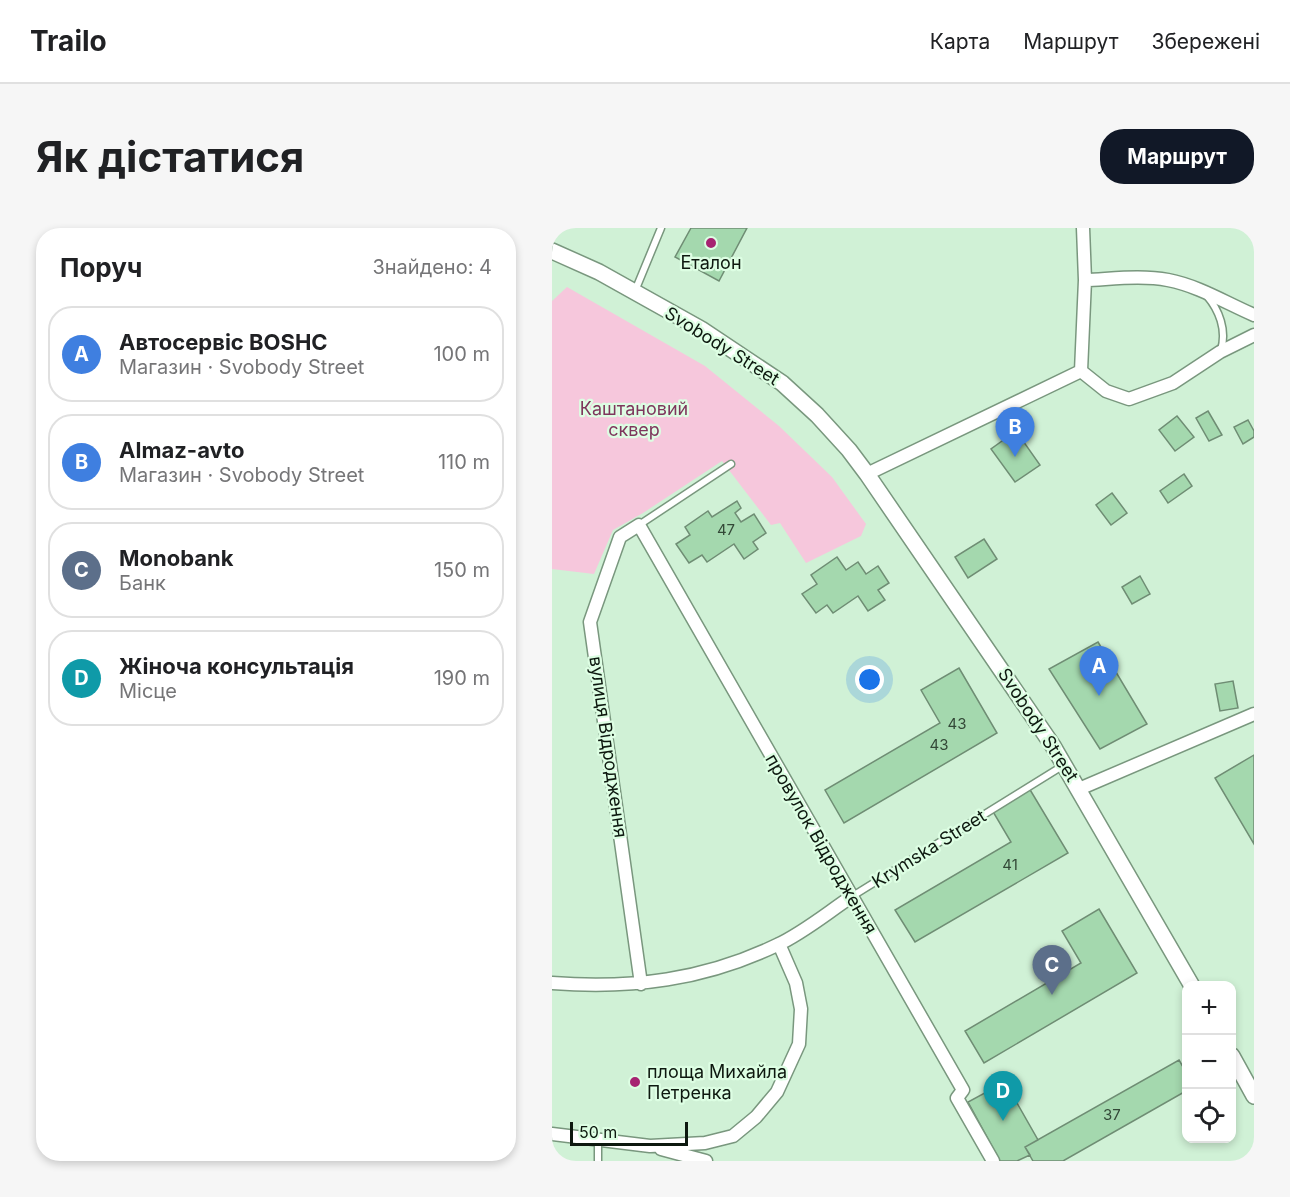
<!DOCTYPE html>
<html lang="uk">
<meta charset="utf-8">
<style>
body{margin:0;font-family:Inter,sans-serif;background:#f6f6f6;color:#202124}
.controls{position:absolute;right:18px;bottom:18px;display:grid;overflow:hidden;border-radius:12px;box-shadow:0 3px 9px #0003}
.controls button{width:54px;height:54px;display:grid;place-items:center;padding:0;border:0;border-bottom:2px solid #e0e0e0;background:#fff;color:#202124;font:30px sans-serif}
.scale{position:absolute;left:18px;bottom:15px;width:118px;box-sizing:border-box;padding-left:6px;border:3px solid #0d180f;border-top:0;font-size:16px;line-height:21px;white-space:nowrap;color:#0d180f;-webkit-text-stroke:4px #ddfee3;paint-order:stroke}
.you{position:absolute;left:318px;top:452px;width:21px;height:21px;margin:-15px;border:4px solid #fff;border-radius:50%;background:#1a73e8;box-shadow:0 0 0 9px #1a73e833}
.badge{display:grid;place-items:center;width:39px;height:39px;border-radius:50%;background:#111827;color:#fff;font-size:20px;font-weight:700}
.pin{position:absolute;translate:-50% -50px;filter:drop-shadow(0 2px 3px #0008)}
.pin::after{content:'';position:absolute;top:32px;width:21px;height:18px;background:inherit;clip-path:polygon(0 0,100% 0,50% 100%)}
.list{margin:0;padding:0;list-style:none}
h2{display:flex;justify-content:space-between;align-items:center;height:78px;margin:0;padding:0 24px;font-size:26px}
h2 small{font-size:20px;font-weight:400;color:#757577}
.list li{display:grid;grid-template-columns:39px 1fr auto;gap:18px;align-items:center;box-sizing:border-box;height:96px;margin:0 12px 12px;padding:0 12px;border:2px solid #e0e0e0;border-radius:24px}
.list b{display:block;font-size:22px;white-space:nowrap}
.list p{margin:0;font-size:20px;white-space:nowrap;color:#757577}
.list em{font-size:20px;font-style:normal;color:#757577}
.icon{flex:none;width:33px;height:33px;fill:none;stroke:currentColor;stroke-width:2;stroke-linecap:round;stroke-linejoin:round}
.map{position:relative;flex:none;width:702px;height:933px;overflow:hidden;border-radius:24px}
header{display:flex;align-items:center;gap:36px;box-sizing:border-box;height:84px;padding:0 30px;background:#fff;border-bottom:2px solid #e0e0e0}
header strong{font-size:28px}
nav{display:flex;gap:33px;margin-inline-start:auto;font-size:21px}
.intro{display:flex;align-items:center;justify-content:space-between;box-sizing:border-box;height:144px;padding:0 36px}
h1{margin:0;font-size:42px}
.button{padding:15px 27px;border-radius:24px;background:#111827;color:#fff;font-size:21px;font-weight:700}
main{display:flex;gap:36px;padding:0 36px}
aside{flex:1;background:#fff;border-radius:24px;box-shadow:0 3px 9px #0003}
.map>svg:first-child{display:block}
</style>
<header>
<strong>Trailo</strong>
<nav><a>Карта</a><a>Маршрут</a><a>Збережені</a></nav>
</header>
<div class="intro"><h1>Як дістатися</h1><a class="button">Маршрут</a></div>
<main>
<aside>
<h2>Поруч<small>Знайдено: 4</small></h2>
<ul class="list">
<li><span class="badge" style="background:#3f7fe0">A</span><div><b>Автосервіс BOSHC</b><p>Магазин · Svobody Street</p></div><em>100 m</em></li>
<li><span class="badge" style="background:#3f7fe0">B</span><div><b>Almaz-avto</b><p>Магазин · Svobody Street</p></div><em>110 m</em></li>
<li><span class="badge" style="background:#5c6f8a">C</span><div><b>Monobank</b><p>Банк</p></div><em>150 m</em></li>
<li><span class="badge" style="background:#0f9aa8">D</span><div><b>Жіноча консультація</b><p>Місце</p></div><em>190 m</em></li>
</ul>
</aside>
<div class="map">
<svg width="702" height="933" viewBox="0 0 702 933">
<rect width="100%" height="100%" fill="#d0f1d6"/>
<path fill="#f6c7dc" d="M15,59L153,138L227,198L280,249L314,296L309,308L254,335L228,295L219,297L170,233L91,285L61,302L42,346L0,341V73Z"/>
<path fill="#a4d8ae" stroke="#6f8d74" stroke-width="1.5" d="M139,0H195L167,53L123,29Z
M656,183L670,207L657,213L644,190Z
M625,188L642,209L623,223L607,202Z
M696,192L702,203V209L691,216L682,199Z
M464,203L488,237L463,254L439,221Z
M632,246L640,258L616,275L608,263Z
M560,265L575,285L559,297L544,277Z
M185,273L189,280L183,285L189,294L202,286L214,305L201,314L206,321L192,331L182,316L155,334L150,327L137,335L124,316L138,307L133,299L156,283L160,289Z
M432,311L445,331L416,350L403,329Z
M285,329L294,342L306,334L314,346L326,338L337,355L326,362L333,372L316,383L306,368L281,385L275,377L264,385L250,366L265,356L259,347Z
M588,348L598,366L580,376L570,359Z
M546,414L595,496L548,521L497,441Z
M407,440L445,505L292,595L273,562L388,495L369,462Z
M681,453L686,480L668,483L663,456Z
M702,527V616L663,550Z
M477,560L516,625L363,714L343,682L459,614L440,582Z
M547,681L585,745L432,835L413,803L529,735L510,703Z
M627,832L634,844V863L511,933H481L473,919Z
M453,854L486,912L473,919L478,927L465,933H448L416,874Z"/>
<g fill="none" stroke-linecap="round" stroke-linejoin="round">
<defs>
<path id="service" d="M83,63L109,0
M655,68C667,82 675,102 669,122
M87,297L179,236
M299,669L512,537
M46,911V933"/>
<path id="minor" d="M533,52C560,51 590,47 616,52C647,58 674,75 702,87
M529,143L533,52L531,0
M315,246L529,143L554,163L577,171L621,155L668,124L702,107
M527,561L702,486
M0,755C80,761 152,752 225,717C251,705 275,685 299,669
M89,756L38,394L68,309L87,297L411,862L405,870L441,933
M0,906L98,918L153,915L181,908L204,889L225,864L247,816L249,781L244,755L227,716
M109,921L154,933"/>
<path id="tertiary" d="M0,23L47,44L149,101L230,155L265,187L297,222L315,246L501,518L640,758
M680,828L702,868"/>
</defs>
<use href="#service" stroke="#79977e" stroke-width="9"/>
<use href="#minor" stroke="#79977e" stroke-width="15"/>
<use href="#tertiary" stroke="#79977e" stroke-width="18"/>
<use href="#service" stroke="#fff" stroke-width="6"/>
<use href="#minor" stroke="#fff" stroke-width="12"/>
<use href="#tertiary" stroke="#fff" stroke-width="15"/>
</g>
<g fill="#a62371" stroke="#ddfee3" stroke-width="2">
<circle cx="159" cy="15" r="6"/>
<circle cx="83" cy="854" r="6"/>
</g>
<g text-anchor="middle" stroke-width="4.5" stroke-linejoin="round" paint-order="stroke">
<g font-size="15" fill="#334837">
<text x="174" y="307">47</text>
<text x="405" y="501">43</text>
<text x="387" y="522">43</text>
<text x="458" y="642">41</text>
<text x="560" y="892">37</text>
</g>
<g font-size="18" fill="#0d180f" stroke="#ddfee3">
<text x="159" y="41">Еталон</text>
<text x="95" y="850" text-anchor="start">площа Михайла<tspan x="95" dy="21">Петренка</tspan></text>
</g>
<g font-size="18" fill="#0d180f" stroke="#ddfee3">
<text transform="translate(170 118) rotate(32)" y="6">Svobody Street</text>
<text transform="translate(486 497) rotate(57)" y="6">Svobody Street</text>
<text transform="translate(56 519) rotate(82)" y="6">вулиця Відродження</text>
<text transform="translate(269 616) rotate(60)" y="6">провулок Відродження</text>
<text transform="translate(377 621) rotate(-32)" y="6">Krymska Street</text>
</g>
<g font-size="18" fill="#7e365c" stroke="#ddfee3">
<text x="82" y="187">Каштановий<tspan x="82" dy="21">сквер</tspan></text>
</g>
</g>
</svg>
<div class="controls">
<button>+</button>
<button>−</button>
<button><svg class="icon" aria-label="locate" viewBox="0 0 24 24"><circle cx="12" cy="12" r="6"/><path d="M12 2v4M12 18v4M2 12h4M18 12h4"/></svg></button>
</div>
<div class="scale">50 m</div>
<div class="you"></div>
<div class="pin badge" style="left:547px;top:468px;background:#3f7fe0">A</div>
<div class="pin badge" style="left:463px;top:229px;background:#3f7fe0">B</div>
<div class="pin badge" style="left:500px;top:767px;background:#5c6f8a">C</div>
<div class="pin badge" style="left:451px;top:893px;background:#0f9aa8">D</div>
</div>
</main>
